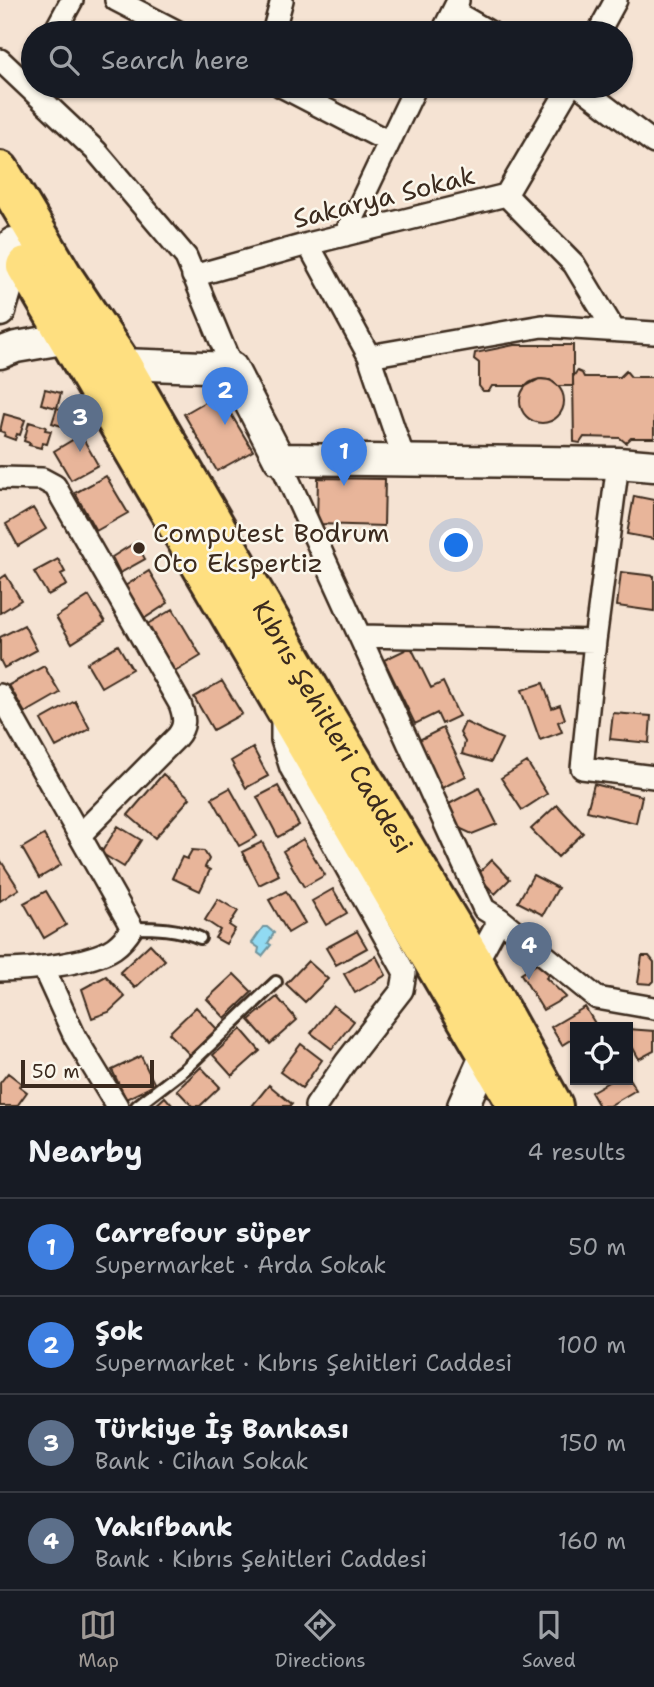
<!DOCTYPE html>
<meta charset="utf-8">
<style>
body{margin:0;font-family:"Shantell Sans",sans-serif;background:#242831;color:#f1f3f6}
.controls{position:absolute;right:21px;bottom:21px;display:grid;overflow:hidden;border-radius:0px;box-shadow:0 2px 5px #0004}
.controls button{width:63px;height:63px;display:grid;place-items:center;padding:0;border:0;border-bottom:2px solid #363941;background:#171b24;color:#f1f3f6;font:35px sans-serif}
.scale{position:absolute;left:21px;bottom:18px;width:133px;box-sizing:border-box;padding-left:7px;border:4px solid #3b2a1e;border-top:0;font-size:19px;line-height:24px;white-space:nowrap;color:#3b2a1e;-webkit-text-stroke:5px #fbf7ec;paint-order:stroke}
.you{position:absolute;left:457px;top:546px;width:24px;height:24px;margin:-18px;border:5px solid #fff;border-radius:50%;background:#1a73e8;box-shadow:0 0 0 10px #1a73e833}
.badge{display:grid;place-items:center;width:46px;height:46px;border-radius:50%;background:#9f9995;color:#fff;font-size:23px;font-weight:700}
.pin{position:absolute;translate:-50% -58px;filter:drop-shadow(0 2px 4px #0008)}
.pin::after{content:'';position:absolute;top:37px;width:24px;height:21px;background:inherit;clip-path:polygon(0 0,100% 0,50% 100%)}
.list{margin:0;padding:0;list-style:none}
h2{display:flex;justify-content:space-between;align-items:center;height:91px;margin:0;padding:0 28px;font-size:30px}
h2 small{font-size:23px;font-weight:400;color:#9ea1a6}
.list li{display:grid;grid-template-columns:46px 1fr auto;gap:21px;align-items:center;box-sizing:border-box;height:98px;padding:0 28px;border-top:2px solid #363941}
.list b{display:block;font-size:26px;white-space:nowrap}
.list p{margin:0;font-size:23px;white-space:nowrap;color:#9ea1a6}
.list em{font-size:23px;font-style:normal;color:#9ea1a6}
.icon{flex:none;width:38px;height:38px;fill:none;stroke:currentColor;stroke-width:2;stroke-linecap:round;stroke-linejoin:round}
.map{position:relative;flex:none;width:654px;height:1106px;overflow:hidden}
.search{position:absolute;background:#171b24;box-shadow:0 2px 5px #0004;left:21px;right:21px;top:21px;height:77px;display:flex;align-items:center;gap:18px;box-sizing:border-box;padding:0 24px;border-radius:38px;color:#9ea1a6;font-size:26px}
.sheet{height:483px;background:#171b24}
nav{display:flex;justify-content:space-around;align-items:center;box-sizing:border-box;height:98px;border-top:2px solid #363941;background:#171b24;font-size:19px;color:#9ea1a6}
nav a{display:grid;justify-items:center;gap:4px}
nav .on{color:#9f9995}
.map>svg:first-child{display:block}
</style>
<div class="map">
<svg width="654" height="1106" viewBox="0 0 654 1106">
<rect width="100%" height="100%" fill="#f5e3d3"/>
<filter id="ink" filterUnits="userSpaceOnUse"><feTurbulence type="fractalNoise" baseFrequency=".0143" numOctaves="2"/><feDisplacementMap in="SourceGraphic" scale="14" xChannelSelector="R" yChannelSelector="G"/><feConvolveMatrix kernelMatrix="1 2 1 2 8 2 1 2 1" color-interpolation-filters="sRGB"/></filter>
<g filter="url(#ink)">
<path fill="#91daf2" stroke="#6f949d" stroke-width="2" d="M263,927H267L274,933L268,943L271,945L262,956L258,953L259,948L252,943Z"/>
<path fill="#e8b59a" stroke="#3b2a1e" stroke-width="2" d="M514,345H573V386H558L550,380L539,379L526,386H492L489,391H483L479,386V363L474,359L475,353Z
M577,371L582,373L584,377H620L626,371L631,377H654V438H631L626,443L620,438L584,437L580,443L574,442L573,377Z
M520 401a22 22 0 1 1 44 0a22 22 0 1 1-44 0Z
M45,389L61,393L57,408L41,404Z
M219,394L253,451L217,471L184,414Z
M57,408L72,412L68,428L52,423Z
M4,414L25,420L20,435L17,434L15,440L4,436L5,433L0,431Z
M29,422L46,427L45,430L51,431L47,444L42,443L41,448L29,445L30,443L24,441Z
M81,435L98,465L71,480L54,451Z
M106,476L128,513L96,531L75,493Z
M318,478L385,479L384,526L317,524Z
M634,496L654,500V539L627,534Z
M33,508L46,529L18,546L6,524Z
M136,542L145,559L120,573L112,557Z
M58,559L65,572L61,574L67,585L48,595L34,572Z
M149,571L168,603L145,618L125,586Z
M621,572L654,576V611L617,606Z
M6,575L21,600L0,613V579Z
M89,596L105,622L72,643L56,617Z
M173,609L201,656L173,673L144,626Z
M24,625L37,650L4,668L0,660V637Z
M118,645L132,669L101,687L87,663Z
M411,647L431,688L443,682L459,716L442,724L437,713L415,724L384,660Z
M44,666L60,693L25,713L9,685Z
M222,681L242,714L213,730L194,697Z
M543,683L552,708L560,705L565,719L558,722L562,732L540,740L522,690Z
M75,701L90,729L56,747L41,720Z
M613,713L651,716L649,743L610,739Z
M465,722L502,739L491,762L462,754L465,742L460,733Z
M443,728L466,776L438,790L415,742Z
M253,748L268,776L246,788L231,761Z
M527,762L547,794L522,810L501,778Z
M163,774L190,798L155,838L128,815Z
M594,784L642,796L636,823L587,811Z
M278,786L299,825L278,837L257,797Z
M230,788L257,836L239,846L212,798Z
M479,788L497,824L472,834L459,828L447,805Z
M557,805L583,833L558,857L531,829Z
M118,826L141,840L124,867L101,853Z
M44,835L61,865L39,878L22,848Z
M303,839L325,875L304,887L283,851Z
M262,842L279,875L259,885L242,852Z
M192,850L204,851L209,859L205,867L210,870L200,891L172,878L182,857L187,859Z
M492,860L510,879L495,894L477,875Z
M1,861L19,889L0,901V862Z
M533,875L558,888L543,915L518,902Z
M333,889L347,913L326,925L312,901Z
M46,891L66,925L44,938L24,903Z
M286,891L305,923L288,933L269,900Z
M218,899L238,911L229,925L235,929L226,944L215,938L220,930L205,920Z
M357,931L367,948L336,965L326,948Z
M150,944L165,960L135,988L120,972Z
M376,956L386,975L355,993L344,974Z
M642,956H649L654,962V981L651,984L638,983Z
M543,960L554,969L546,978L566,997L543,1010L521,974Z
M308,961L328,979L305,1002L286,984Z
M234,974L252,992L225,1018L207,999Z
M106,976L125,997L109,1012L92,1018L82,989Z
M277,997L297,1020L270,1044L249,1020Z
M333,1005L354,1021L332,1049L311,1033Z
M196,1007L217,1029L190,1055L169,1033Z
M585,1007L596,1025L592,1027H575V1037L562,1045L551,1027Z
M241,1029L260,1051L232,1076L213,1055Z
M628,1029L654,1031V1051L639,1059L628,1039Z
M301,1044L322,1060L302,1088L280,1072Z
M141,1056L155,1085L126,1099L112,1070Z
M201,1067L220,1087L200,1106H192L177,1090Z
M8,1073L21,1083L19,1086L27,1092L17,1106H0V1083Z
M628,1077L636,1090L609,1106H599L591,1092L612,1080H628Z
M269,1085L292,1104L290,1106H252Z
M165,1097L173,1106H155Z"/>
<g fill="none" stroke-linecap="round" stroke-linejoin="round">
<defs>
<path id="lane" d="M132,928C156,928 177,928 200,938
M137,1106L185,1069L276,982"/>
<path id="street" d="M116,0L180,33
M453,11L491,33
M54,33L72,0
M273,33L282,0
M442,33L458,1
M598,33L616,0
M0,60L96,151L186,257L232,368
M281,86L389,142
M579,86L654,143
M506,195L574,264L614,330
M345,235L416,86
M308,244L369,356L404,459
M193,276L308,244L506,195L570,86
M369,356L542,326L654,333
M279,459L484,909L500,919L475,965
M618,463L595,641L582,768L654,777
M0,478L42,479L55,486L180,704C185,718 186,727 176,738L81,834
M361,636L595,641
M0,695L132,928C127,936 121,943 114,948C90,964 28,970 0,970
M282,715V740L291,768L405,973L402,990L346,1062L316,1106
M500,919L597,998L654,1008
M43,967L75,1037L117,1106"/>
<path id="secondary" d="M0,311L9,281L13,243
M0,353L16,347L69,338
M121,364L232,368L279,459L618,463L654,466
M463,1106L487,1052"/>
<g id="highway">
<path id="s1" d="M0,171L65,280L121,364L318,704L475,965L553,1106"/>
<path d="M26,266L518,1106"/>
</g>
</defs>
<use href="#lane" stroke="#3b2a1e" stroke-width="16"/>
<use href="#street" stroke="#3b2a1e" stroke-width="26"/>
<use href="#secondary" stroke="#3b2a1e" stroke-width="35"/>
<use href="#highway" stroke="#3b2a1e" stroke-width="44"/>
<use href="#lane" stroke="#fbf7ec" stroke-width="10"/>
<use href="#street" stroke="#fbf7ec" stroke-width="21"/>
<use href="#secondary" stroke="#fbf7ec" stroke-width="30"/>
<use href="#highway" stroke="#fedf80" stroke-width="38"/>
</g>
</g>
<circle fill="#3b2a1e" stroke="#fbf7ec" stroke-width="2.5" cx="139" cy="548" r="7"/>
<g text-anchor="middle" stroke-width="5" stroke-linejoin="round" paint-order="stroke">
<g font-size="26" fill="#3b2a1e" stroke="#fbf7ec">
<text transform="translate(384 197) rotate(-14)" y="9">Sakarya Sokak</text>
<text dy="9" stroke="none"><textPath href="#s1" startOffset="648">Kıbrıs Şehitleri Caddesi</textPath></text>
</g>
<g font-size="26" fill="#3b2a1e" stroke="#fbf7ec" text-anchor="start">
<text x="153" y="542">Computest Bodrum<tspan x="153" dy="30">Oto Ekspertiz</tspan></text>
</g>
</g>
</svg>
<div class="controls">
<button><svg class="icon" aria-label="locate" viewBox="0 0 24 24"><circle cx="12" cy="12" r="6"/><path d="M12 2v4M12 18v4M2 12h4M18 12h4"/></svg></button>
</div>
<div class="scale">50 m</div>
<div class="you"></div>
<div class="pin badge" style="left:344px;top:486px;background:#3f7fe0">1</div>
<div class="pin badge" style="left:225px;top:425px;background:#3f7fe0">2</div>
<div class="pin badge" style="left:80px;top:452px;background:#5c6f8a">3</div>
<div class="pin badge" style="left:529px;top:980px;background:#5c6f8a">4</div>
<div class="search"><svg class="icon" aria-label="search" viewBox="0 0 24 24"><circle cx="10" cy="10" r="6"/><path d="M15 15l6 6"/></svg>Search here</div>
</div>
<section class="sheet">
<h2>Nearby<small>4 results</small></h2>
<ul class="list">
<li><span class="badge" style="background:#3f7fe0">1</span><div><b>Carrefour süper</b><p>Supermarket · Arda Sokak</p></div><em>50 m</em></li>
<li><span class="badge" style="background:#3f7fe0">2</span><div><b>Şok</b><p>Supermarket · Kıbrıs Şehitleri Caddesi</p></div><em>100 m</em></li>
<li><span class="badge" style="background:#5c6f8a">3</span><div><b>Türkiye İş Bankası</b><p>Bank · Cihan Sokak</p></div><em>150 m</em></li>
<li><span class="badge" style="background:#5c6f8a">4</span><div><b>Vakıfbank</b><p>Bank · Kıbrıs Şehitleri Caddesi</p></div><em>160 m</em></li>
</ul>
</section>
<nav>
<a class="on"><svg class="icon" aria-label="map" viewBox="0 0 24 24"><path d="M3 6l6-2 6 2 6-2v14l-6 2-6-2-6 2zM9 4v14M15 6v14"/></svg>Map</a>
<a><svg class="icon" aria-label="directions" viewBox="0 0 24 24"><path d="M12 3l9 9-9 9-9-9zM9 14v-3h6M13 9l2 2-2 2"/></svg>Directions</a>
<a><svg class="icon" aria-label="saved" viewBox="0 0 24 24"><path d="M7 4h10v16l-5-4-5 4z"/></svg>Saved</a>
</nav>
